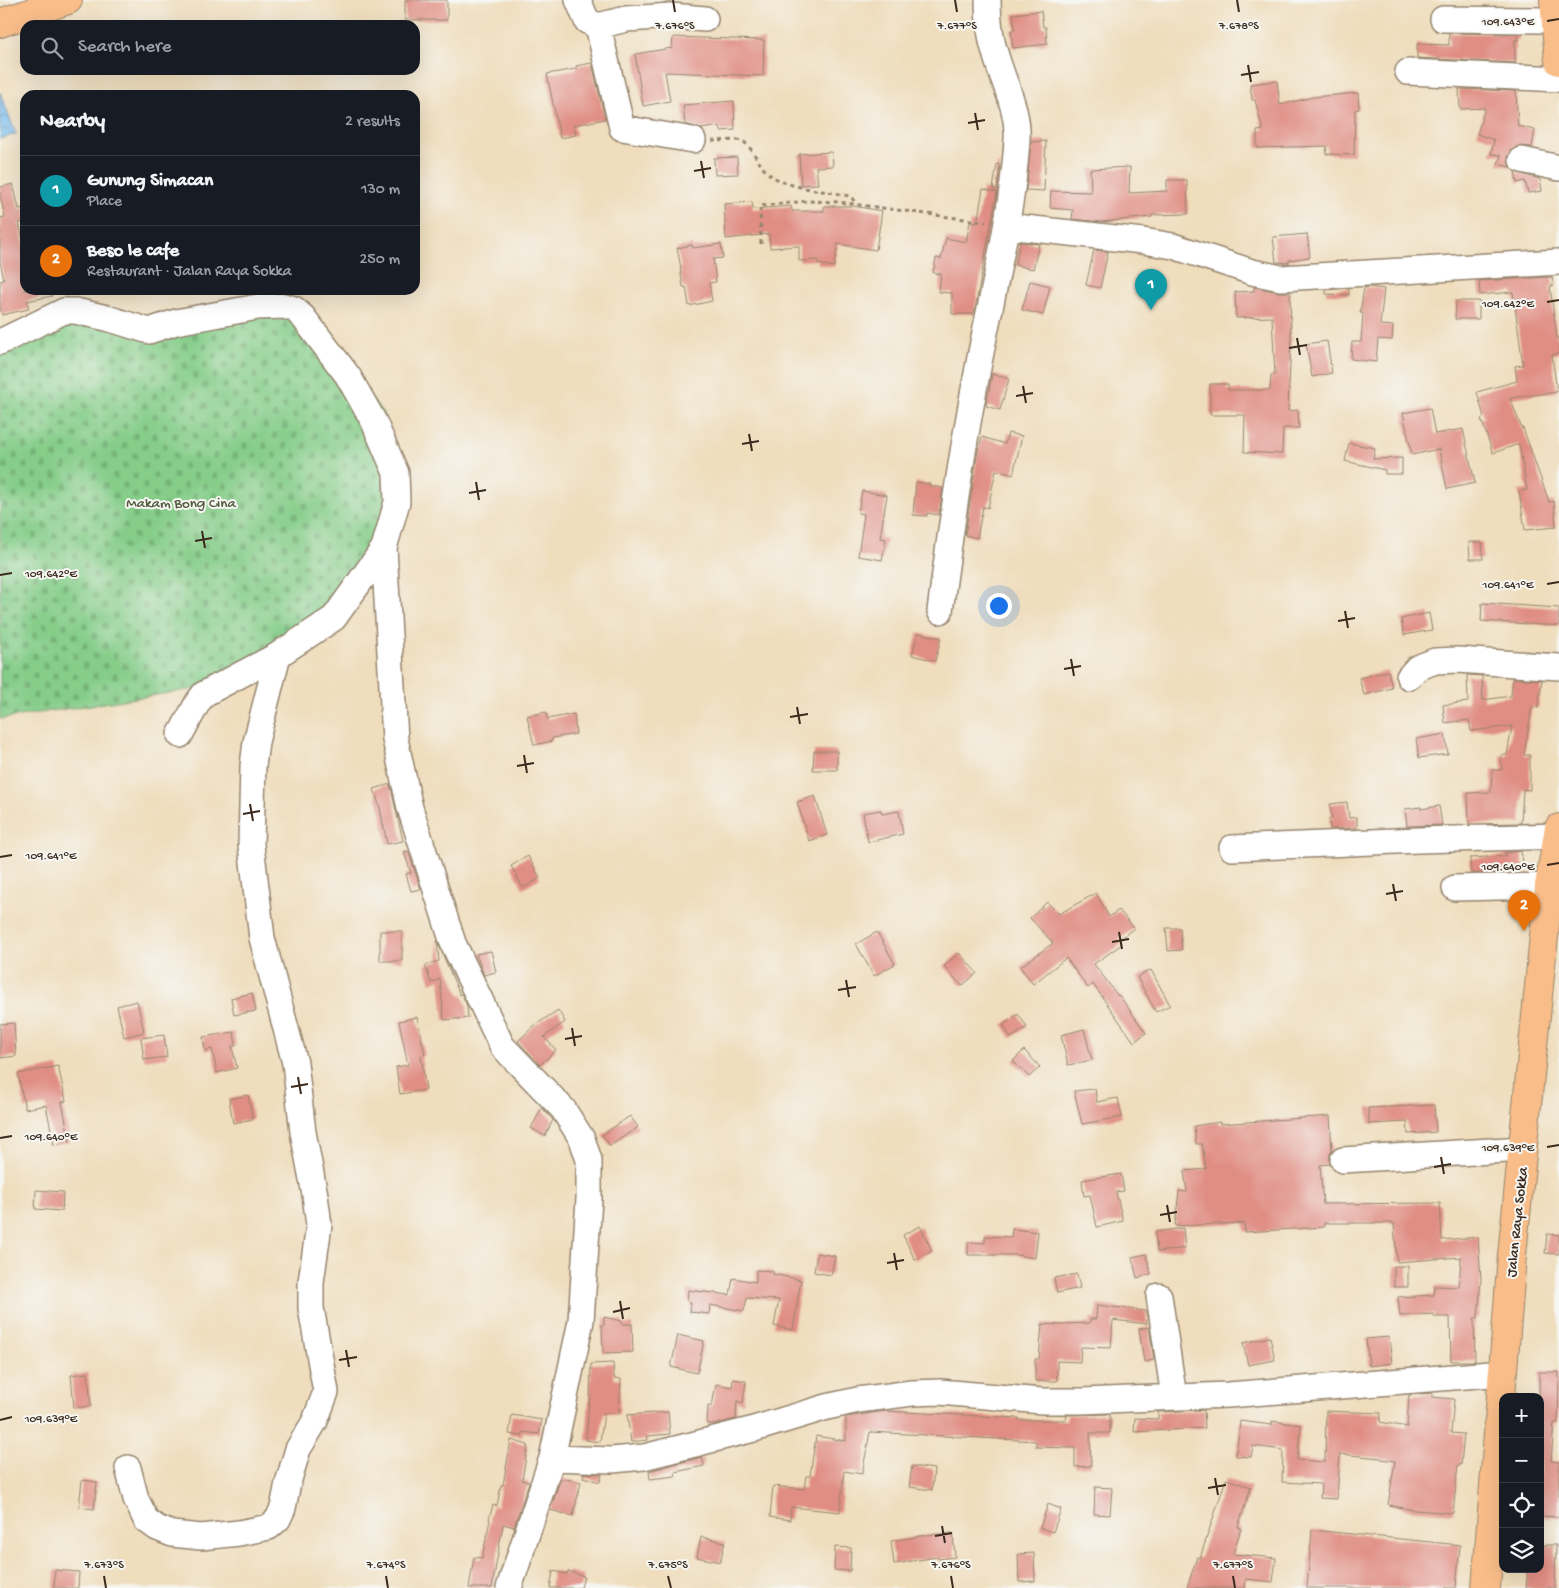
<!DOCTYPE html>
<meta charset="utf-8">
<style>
body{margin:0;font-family:"Gochi Hand",sans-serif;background:#20242c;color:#f1f3f6}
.controls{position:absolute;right:15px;bottom:15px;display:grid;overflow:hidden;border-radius:10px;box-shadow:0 5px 20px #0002}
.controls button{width:45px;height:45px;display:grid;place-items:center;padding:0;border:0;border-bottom:1px solid #363941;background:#171b24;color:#f1f3f6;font:25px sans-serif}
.you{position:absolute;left:998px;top:605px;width:18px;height:18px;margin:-12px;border:4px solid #fff;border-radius:50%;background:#1a73e8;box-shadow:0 0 0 8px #1a73e833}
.badge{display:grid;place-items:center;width:32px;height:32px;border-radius:50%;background:#d690ce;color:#fff;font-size:16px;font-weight:700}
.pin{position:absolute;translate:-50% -41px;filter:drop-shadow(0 1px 2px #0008)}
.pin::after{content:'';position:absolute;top:26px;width:18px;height:15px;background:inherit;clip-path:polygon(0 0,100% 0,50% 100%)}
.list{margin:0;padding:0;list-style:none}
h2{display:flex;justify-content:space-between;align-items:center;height:65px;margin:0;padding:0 20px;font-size:21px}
h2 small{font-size:16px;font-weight:400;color:#9ea1a6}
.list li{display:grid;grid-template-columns:32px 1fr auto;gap:15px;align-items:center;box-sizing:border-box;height:70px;padding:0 20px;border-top:1px solid #363941}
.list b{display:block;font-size:19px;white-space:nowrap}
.list p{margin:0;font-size:16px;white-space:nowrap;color:#9ea1a6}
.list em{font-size:16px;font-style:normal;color:#9ea1a6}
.icon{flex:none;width:28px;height:28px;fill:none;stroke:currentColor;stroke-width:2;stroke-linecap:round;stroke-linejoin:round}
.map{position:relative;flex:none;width:1559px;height:1588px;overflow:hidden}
.search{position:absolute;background:#171b24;box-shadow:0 5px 20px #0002;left:20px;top:20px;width:400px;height:55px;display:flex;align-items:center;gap:12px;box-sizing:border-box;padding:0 18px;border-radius:15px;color:#9ea1a6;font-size:19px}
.panel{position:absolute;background:#171b24;box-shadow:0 5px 20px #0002;left:20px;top:90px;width:400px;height:205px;border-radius:15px}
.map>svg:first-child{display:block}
</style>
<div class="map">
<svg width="1559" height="1588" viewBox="0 0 1559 1588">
<defs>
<pattern id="cemetery-stones" width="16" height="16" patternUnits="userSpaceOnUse" patternTransform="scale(1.25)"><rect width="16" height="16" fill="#85cd89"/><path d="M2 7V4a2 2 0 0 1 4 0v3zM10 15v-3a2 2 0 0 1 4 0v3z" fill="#74b076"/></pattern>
<pattern id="water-waves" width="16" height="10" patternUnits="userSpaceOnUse" patternTransform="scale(1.25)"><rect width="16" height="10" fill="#78beef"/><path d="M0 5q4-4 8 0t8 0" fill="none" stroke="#649bc1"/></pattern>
</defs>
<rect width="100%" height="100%" fill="#f6f6f2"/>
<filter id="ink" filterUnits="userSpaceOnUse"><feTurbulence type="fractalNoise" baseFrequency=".02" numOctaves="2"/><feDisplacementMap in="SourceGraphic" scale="10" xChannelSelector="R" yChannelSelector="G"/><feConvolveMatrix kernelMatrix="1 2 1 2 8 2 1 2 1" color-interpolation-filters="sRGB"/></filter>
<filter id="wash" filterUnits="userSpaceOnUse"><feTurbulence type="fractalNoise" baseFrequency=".0096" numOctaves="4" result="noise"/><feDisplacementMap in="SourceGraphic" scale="20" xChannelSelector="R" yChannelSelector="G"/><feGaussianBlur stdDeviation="1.12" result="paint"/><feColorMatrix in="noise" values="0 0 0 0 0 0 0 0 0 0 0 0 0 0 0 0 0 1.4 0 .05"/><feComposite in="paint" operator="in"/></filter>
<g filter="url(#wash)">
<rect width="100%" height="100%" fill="#efddbc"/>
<path fill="url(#cemetery-stones)" stroke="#607c54" d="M297,299L383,413L401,505L341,623L214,686L0,719V336L65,302L148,326Z"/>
<path fill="url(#water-waves)" stroke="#5a7486" d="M0,92L16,134L0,139Z"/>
<g id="blocks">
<path fill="#e08d83" d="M405,0H447V20H405Z
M1041,11L1043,27H1046L1047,44L1013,48L1011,30H1015L1013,14Z
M1449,33L1518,34L1519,40H1515V63L1417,58V44L1449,45Z
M673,37L764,40L763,76L665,72L670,101L643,106L635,54L672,48Z
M592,63L605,119L574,125L576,135L560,138L547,74L576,69V66Z
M1277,81L1280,105L1313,97L1358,93L1359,109L1355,110L1354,155L1326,154L1327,146L1257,148V131L1263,130L1255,100H1252L1250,84Z
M1459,89L1516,91L1518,126L1535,130L1532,147L1518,146L1512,150L1508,157L1510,167L1498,164L1501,155L1491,154L1494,140L1477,134L1485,108L1460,109Z
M734,101L735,130L721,131L720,126L702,129L685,124L683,105Z
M1046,141L1044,191L1026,190L1031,142Z
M832,152L833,166L816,167L818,184L801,185L799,154Z
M737,157L738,174L715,175L714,158Z
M997,164L1000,165L997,189H993Z
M1130,167L1129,193L1167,191V180H1187L1188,214L1152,215V217L1101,222L1072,219L1073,210L1050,208L1051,191L1091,192L1090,169Z
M1515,172L1540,179L1542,191L1528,193L1525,181L1517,183Z
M13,184L19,209L25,208V222L19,223L25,248V290H51L52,296L27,301L29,309L2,315L0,307V281L4,280L0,262V218L5,217L0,196V187Z
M983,189L997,192L974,314H952V293L939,292L941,274L933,273L936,258L941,259L946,238L966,242L970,222L977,223Z
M752,202L753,209L791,206L792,211H824V206H853L882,211L876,250L838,244L834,267L818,264V260L799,261V246L770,248L769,234L726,239L724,204Z
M1307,234L1310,257L1289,260V263L1276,262L1273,237Z
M1020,242L1039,244L1033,269L1015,265Z
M721,244L723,258L713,259L716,282L709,283L712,301L689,306L686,287H683L680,268H681L677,248L692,245L693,248Z
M1094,250L1108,252L1100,288L1086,285Z
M1552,277L1553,286H1550L1557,338H1559V353L1552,355L1557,392L1510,398L1522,429L1523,428L1549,502L1554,501L1556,527L1525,530L1519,491L1527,490L1519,444L1493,453L1481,419L1484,417L1477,392L1517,381L1515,366L1523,365L1513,292L1480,295L1479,281Z
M1030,281L1050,286L1043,315L1022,310Z
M1254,287L1278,292H1290L1291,339L1288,411L1298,410L1299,428H1283L1282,454L1244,452L1245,415H1210V384H1228V390H1270L1271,375H1275L1272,317L1236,318L1235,292L1254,291Z
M1370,287L1384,289L1380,325L1393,326L1392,340L1378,339L1376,362L1351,359L1352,342H1361L1363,313H1360L1364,288Z
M1349,288V295L1326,294V290Z
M1456,301H1479V319H1455Z
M1327,341L1332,373L1312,377L1306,344Z
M992,374L1009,379L1000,410L986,406Z
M1430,408L1435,434L1463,429L1475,483L1447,489L1439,449L1412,455L1403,413Z
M1008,433L1022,436L1013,475L996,470L988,508L983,507L977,538L965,535L978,450L982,437L1005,444Z
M1349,443L1375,448L1373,459L1402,458V474H1385V470L1345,461Z
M916,482L930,484V486L943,488L939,515L927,513V516L913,515Z
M862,491L887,495L880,538L886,539L882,560L858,556L864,514L858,513Z
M1469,542H1482L1483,559H1470Z
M1482,603L1559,608V626L1481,621Z
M1429,613L1432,630L1404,635L1401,619Z
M918,633L941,638L935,661L912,655Z
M1388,671L1392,688L1364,695L1359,678Z
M1467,675L1482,676L1483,700L1511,696L1513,678L1542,680L1538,708L1532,707L1524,755H1530V790L1523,789L1521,823L1469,824L1468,793L1491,792L1492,770H1502L1501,755H1507L1512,726L1471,731L1469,720L1445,723L1443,705L1468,702Z
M546,712L547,719L574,714L576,734L552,738V741L534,745L527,716Z
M1445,734L1448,754L1419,758L1416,739Z
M814,751H837V770H813Z
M390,784L403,841L387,844L380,808L374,789Z
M815,796L827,835L809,841L797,802Z
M1347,802L1349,818L1357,817V828L1330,829L1329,819H1332L1330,804Z
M1439,806L1442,825L1407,826L1405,809L1421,807V809Z
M881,810L882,814L899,811L903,834L868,842L863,813Z
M408,851L421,889L411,891L406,874L411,873L404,852Z
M1521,851L1524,868L1498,873H1471L1470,858L1505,856V853Z
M528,856L540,878L523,888L511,866Z
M1096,893L1109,917L1119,910L1134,928L1119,940L1122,944L1094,964L1118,996L1119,995L1146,1033L1134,1042L1093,984L1088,988L1066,958L1033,984L1020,967L1053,943L1030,918L1047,902L1059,914Z
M1166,928H1180L1182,950L1168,951Z
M380,931H402V961H380Z
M877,932L895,964L874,976L856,944Z
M437,941L460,995L462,994L467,1006L468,1018L444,1020L440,979L431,983L425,965L439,961Z
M491,951L496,972L484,975L476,954Z
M959,953L977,973L962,986L944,966Z
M1151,970L1170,1005L1156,1012L1137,977Z
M252,993L256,1011L234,1015L231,998Z
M137,1001L144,1032L124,1037L117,1006Z
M558,1010L565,1022L544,1037L556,1050L540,1065L518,1041L534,1026Z
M1018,1014L1027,1027L1011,1038L1003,1025Z
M417,1017L425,1055L421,1056L426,1090L400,1094L396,1067L408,1065L399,1021Z
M14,1023L16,1056L0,1058V1024Z
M1084,1029L1092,1060L1068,1065L1061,1035Z
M234,1032L236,1046H232L237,1068L217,1073L212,1049L205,1051L203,1037Z
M164,1035L167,1057L144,1060L141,1038Z
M1024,1050L1040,1067L1029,1077L1013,1061Z
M58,1066L66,1101L62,1102L70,1142L54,1145L46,1105L25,1109L18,1074Z
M1095,1089L1097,1102L1118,1098L1122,1117L1082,1124L1074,1091Z
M248,1095L253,1119L233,1123L229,1099Z
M1434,1105L1436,1132L1408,1134L1407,1122L1369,1124L1368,1108Z
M542,1108L553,1120L545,1136L531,1128Z
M630,1116L638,1127L610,1146L602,1135Z
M1330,1116L1332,1151L1330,1154V1164L1320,1165L1323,1204L1440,1203L1442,1240L1478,1237L1481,1279L1478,1318H1474L1475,1361H1451L1450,1317H1434V1314L1400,1316L1398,1297L1434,1295L1435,1286L1459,1287L1461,1257L1397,1262L1394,1223H1324V1227L1245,1232L1244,1223L1175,1226L1179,1191L1187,1192L1184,1171L1206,1169L1202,1144H1196L1194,1126L1220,1122V1124Z
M1121,1174L1124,1191L1116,1192L1123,1221L1097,1227L1090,1195L1084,1196L1082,1180Z
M36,1190L63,1192L62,1211L35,1209Z
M920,1226L932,1251L915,1260L903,1235Z
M1183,1228L1185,1248L1157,1252L1155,1232Z
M1012,1229L1038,1232L1035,1258L1017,1255H968V1242L985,1243V1236L1011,1237Z
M1547,1234L1559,1235V1254L1545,1253Z
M817,1253L835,1256L831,1275L814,1272Z
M1146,1254L1151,1274L1137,1278L1132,1257Z
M1394,1266H1408V1287H1394Z
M756,1270L773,1271V1274L801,1280L793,1330L774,1326L779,1300L747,1298L744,1311L710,1305L709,1314L690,1312L691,1302L687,1301L688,1290L730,1295L733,1278L756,1282Z
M1077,1274L1080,1288L1057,1293L1054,1278Z
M1097,1305L1146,1311L1147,1324L1113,1320L1111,1348L1081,1347L1080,1362L1057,1361V1381H1035V1359H1039L1042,1324L1065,1325V1324L1090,1323V1319H1096Z
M604,1317L622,1321V1324H632L633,1352L603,1353L602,1325H604Z
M1149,1327L1154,1360L1144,1362L1139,1329Z
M678,1335L704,1341L697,1373L671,1367Z
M1270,1337L1275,1360L1248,1365L1243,1343Z
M1389,1337L1392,1363L1369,1366L1366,1339Z
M613,1363L614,1378L621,1379L619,1414L604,1413L600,1442L586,1440L589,1400H590L591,1364Z
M1539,1372H1559L1558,1423H1554L1551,1461L1559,1462V1517L1540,1516Z
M88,1373L91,1406L74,1408L71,1375Z
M733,1379L746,1381L743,1403L737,1401L736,1419L716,1424H707L708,1406H712L716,1384L732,1387Z
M1432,1393V1397L1454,1399L1451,1433L1464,1434L1461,1465H1458L1453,1513L1414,1510L1388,1505L1395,1461L1381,1459V1458L1340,1454L1337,1499L1320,1498L1321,1484L1282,1482L1283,1450L1253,1446L1251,1457L1236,1456L1240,1421L1272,1425V1421L1301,1425L1297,1460L1325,1462L1326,1411L1381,1413L1380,1422L1407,1427L1409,1395Z
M1204,1410L1205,1428L1134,1432L1135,1418L1158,1419V1412Z
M886,1411L1019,1418V1420H1066L1067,1415L1110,1414V1433H1090L1091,1466L1075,1467V1448L1036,1447V1441L870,1432L862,1474L844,1471L840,1512L791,1507L790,1520L770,1517L773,1486L804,1489L806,1476H810L816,1436L846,1441V1417Z
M668,1412L670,1434L647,1436L648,1440L631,1442L627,1415Z
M512,1415L542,1420L539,1434L523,1432L522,1436L509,1434Z
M511,1440L528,1445L522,1480L529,1482L514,1527L503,1524L492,1588H469L474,1557L482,1558L490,1520L489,1519L493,1505L497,1506L501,1485H503Z
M702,1457L704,1466L675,1472L676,1476L650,1479L649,1471Z
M912,1466L934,1469L932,1490L909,1487Z
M584,1473L602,1474L600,1482L583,1477Z
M561,1478L581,1482L573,1516L550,1510Z
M1226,1479L1251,1487L1238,1527L1241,1528L1233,1554L1276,1558L1273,1582L1246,1579L1245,1588H1187L1197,1557L1200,1558Z
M82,1480L97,1482L94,1509L79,1507Z
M1095,1487L1112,1488L1110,1515L1094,1514Z
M1048,1504L1061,1509L1053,1532L1040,1528Z
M1312,1530L1460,1545L1456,1588H1307Z
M953,1533L955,1557L938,1559L937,1557L894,1564L891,1541L926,1535Z
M701,1537L725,1542L720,1562L697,1557Z
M1540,1545H1556L1555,1588H1526L1528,1569H1540Z
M835,1547L851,1548L850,1571L834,1570Z
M1034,1553L1035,1581L1019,1582L1018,1554Z
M55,1570L79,1572L78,1588H54Z
M553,1571L567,1574L568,1571L584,1576L581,1588H550Z"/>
</g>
</g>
<g filter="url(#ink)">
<use href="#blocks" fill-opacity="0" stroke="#95846d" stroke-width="1"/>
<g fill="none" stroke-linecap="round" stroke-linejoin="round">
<defs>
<path id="minor" d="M578,0L587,21L598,26L626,19L642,18L671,16L705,19
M1443,19L1541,20L1555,18
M598,26L622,128L693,140
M1408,72L1559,79
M1522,160L1559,168
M1007,226L1143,241L1173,246L1252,272L1281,278L1559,262
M0,342L64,311H75L107,318L149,331L176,322L258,307L284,306L294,309L303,317L348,376L374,422L396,473L397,502L384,548L334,618L278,655L204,694L198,702L180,735
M384,548L395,739L410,808L453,943L502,1046L563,1109L582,1139L589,1160V1199L581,1321L552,1458L509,1588
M940,611C950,534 961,456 976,379C990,300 1012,221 1017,140C1019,110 1004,84 996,56C990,38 988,19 988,0
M1409,677L1417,668L1435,661L1458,660L1559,667
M1232,848L1419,840L1557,836
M1455,888L1549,886
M1343,1160L1523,1149
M1159,1296L1174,1397
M552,1458L612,1460L644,1457L754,1429L827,1407L858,1400L912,1393L940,1392L1042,1401H1082L1228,1395L1503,1373
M128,1468L136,1499L146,1520L157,1528L172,1534L201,1537L239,1533L269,1527L278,1519L283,1508L288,1483L298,1449L315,1421L326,1392L311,1308V1282L319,1225L315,1195L303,1132L295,1063L262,938L251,845L253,766L256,742L278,655"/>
<path id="major" d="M1554,0L1559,61
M0,23L68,0
M1486,1588L1512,1255L1549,886L1559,828"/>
</defs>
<use href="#minor" stroke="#95846d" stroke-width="28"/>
<use href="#major" stroke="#95846d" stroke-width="30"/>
<path stroke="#95846d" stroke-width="3" stroke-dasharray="4 4" stroke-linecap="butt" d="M712,141L738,140L744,142C754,150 758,164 768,173C786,189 825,190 849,196L853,199L855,204
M761,244L760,206L807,201L838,202L986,222"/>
<use href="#minor" stroke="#fff" stroke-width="25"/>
<use href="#major" stroke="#f8bd89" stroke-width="28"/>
</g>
</g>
<path fill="none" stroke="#3b2a1e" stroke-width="2" d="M673,0L675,12M955,0L957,12M1237,0L1239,12M1547,21L1559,19M1248,65L1251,82M1241,75L1259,72M975,113L978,130M968,123L985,120M701,161L704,178M694,171L711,168M1547,302L1559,300M1297,338L1300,355M1289,348L1307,345M1023,386L1026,403M1016,396L1033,393M749,434L752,451M742,444L759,441M476,482L479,500M469,493L486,490M202,531L205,548M195,541L212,538M0,575L12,573M1547,584L1559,582M1345,611L1348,628M1338,621L1355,618M1071,659L1074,676M1064,669L1081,666M797,707L800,724M790,717L808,714M524,755L527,773M517,766L534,763M250,804L253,821M243,814L260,811M0,857L12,855M1547,865L1559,863M1393,884L1396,901M1386,894L1403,891M1119,932L1122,949M1112,942L1129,939M846,980L849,997M838,990L856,987M572,1028L575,1046M565,1039L582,1036M298,1077L301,1094M291,1087L308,1084M0,1138L12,1136M1547,1147L1559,1145M1441,1157L1444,1174M1434,1167L1451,1164M1167,1205L1170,1222M1160,1215L1177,1212M894,1253L897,1270M887,1263L904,1260M620,1301L623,1319M613,1312L630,1308M346,1350L349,1367M339,1360L357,1357M0,1420L12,1417M1215,1478L1218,1495M1208,1488L1226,1485M942,1526L945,1543M935,1536L952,1533M104,1576L106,1588M386,1576L388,1588M668,1576L671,1588M951,1576L953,1588M1233,1576L1235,1588"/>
<g text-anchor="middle" stroke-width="4" stroke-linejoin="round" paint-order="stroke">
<g font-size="15" fill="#515b3e" stroke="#f6f6f2">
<text x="181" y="507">Makam Bong Cina</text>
</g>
<g font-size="15" fill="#3b2a1e" stroke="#f6f6f2">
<text transform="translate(1516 1222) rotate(-84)" y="5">Jalan Raya Sokka</text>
</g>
</g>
<g font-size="12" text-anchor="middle" fill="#3b2a1e" stroke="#f6f6f2" stroke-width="4" stroke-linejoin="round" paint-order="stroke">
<text x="1508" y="25">109.643°E</text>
<text x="675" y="29">7.676°S</text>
<text x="957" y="29">7.677°S</text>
<text x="1239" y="29">7.678°S</text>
<text x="1508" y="307">109.642°E</text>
<text x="51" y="577">109.642°E</text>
<text x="1508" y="588">109.641°E</text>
<text x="51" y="859">109.641°E</text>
<text x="1508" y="870">109.640°E</text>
<text x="51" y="1140">109.640°E</text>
<text x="1508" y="1151">109.639°E</text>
<text x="51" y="1422">109.639°E</text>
<text x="104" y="1568">7.673°S</text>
<text x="386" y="1568">7.674°S</text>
<text x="668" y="1568">7.675°S</text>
<text x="951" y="1568">7.676°S</text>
<text x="1233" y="1568">7.677°S</text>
</g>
</svg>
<div class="controls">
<button>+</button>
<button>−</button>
<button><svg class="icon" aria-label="locate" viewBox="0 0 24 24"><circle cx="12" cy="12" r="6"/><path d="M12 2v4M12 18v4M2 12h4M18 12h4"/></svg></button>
<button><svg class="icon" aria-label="layers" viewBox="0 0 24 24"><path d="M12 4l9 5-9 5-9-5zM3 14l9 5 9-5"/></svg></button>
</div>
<div class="you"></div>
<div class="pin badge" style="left:1151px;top:310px;background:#0f9aa8">1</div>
<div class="pin badge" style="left:1524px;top:931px;background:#e8710a">2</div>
<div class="search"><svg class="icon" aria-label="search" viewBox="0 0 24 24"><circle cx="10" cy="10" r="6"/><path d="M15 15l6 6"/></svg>Search here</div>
<section class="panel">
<h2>Nearby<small>2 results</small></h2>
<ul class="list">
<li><span class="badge" style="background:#0f9aa8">1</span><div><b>Gunung Simacan</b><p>Place</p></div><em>130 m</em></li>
<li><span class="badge" style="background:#e8710a">2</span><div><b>Beso le cafe</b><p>Restaurant · Jalan Raya Sokka</p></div><em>250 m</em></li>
</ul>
</section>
</div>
